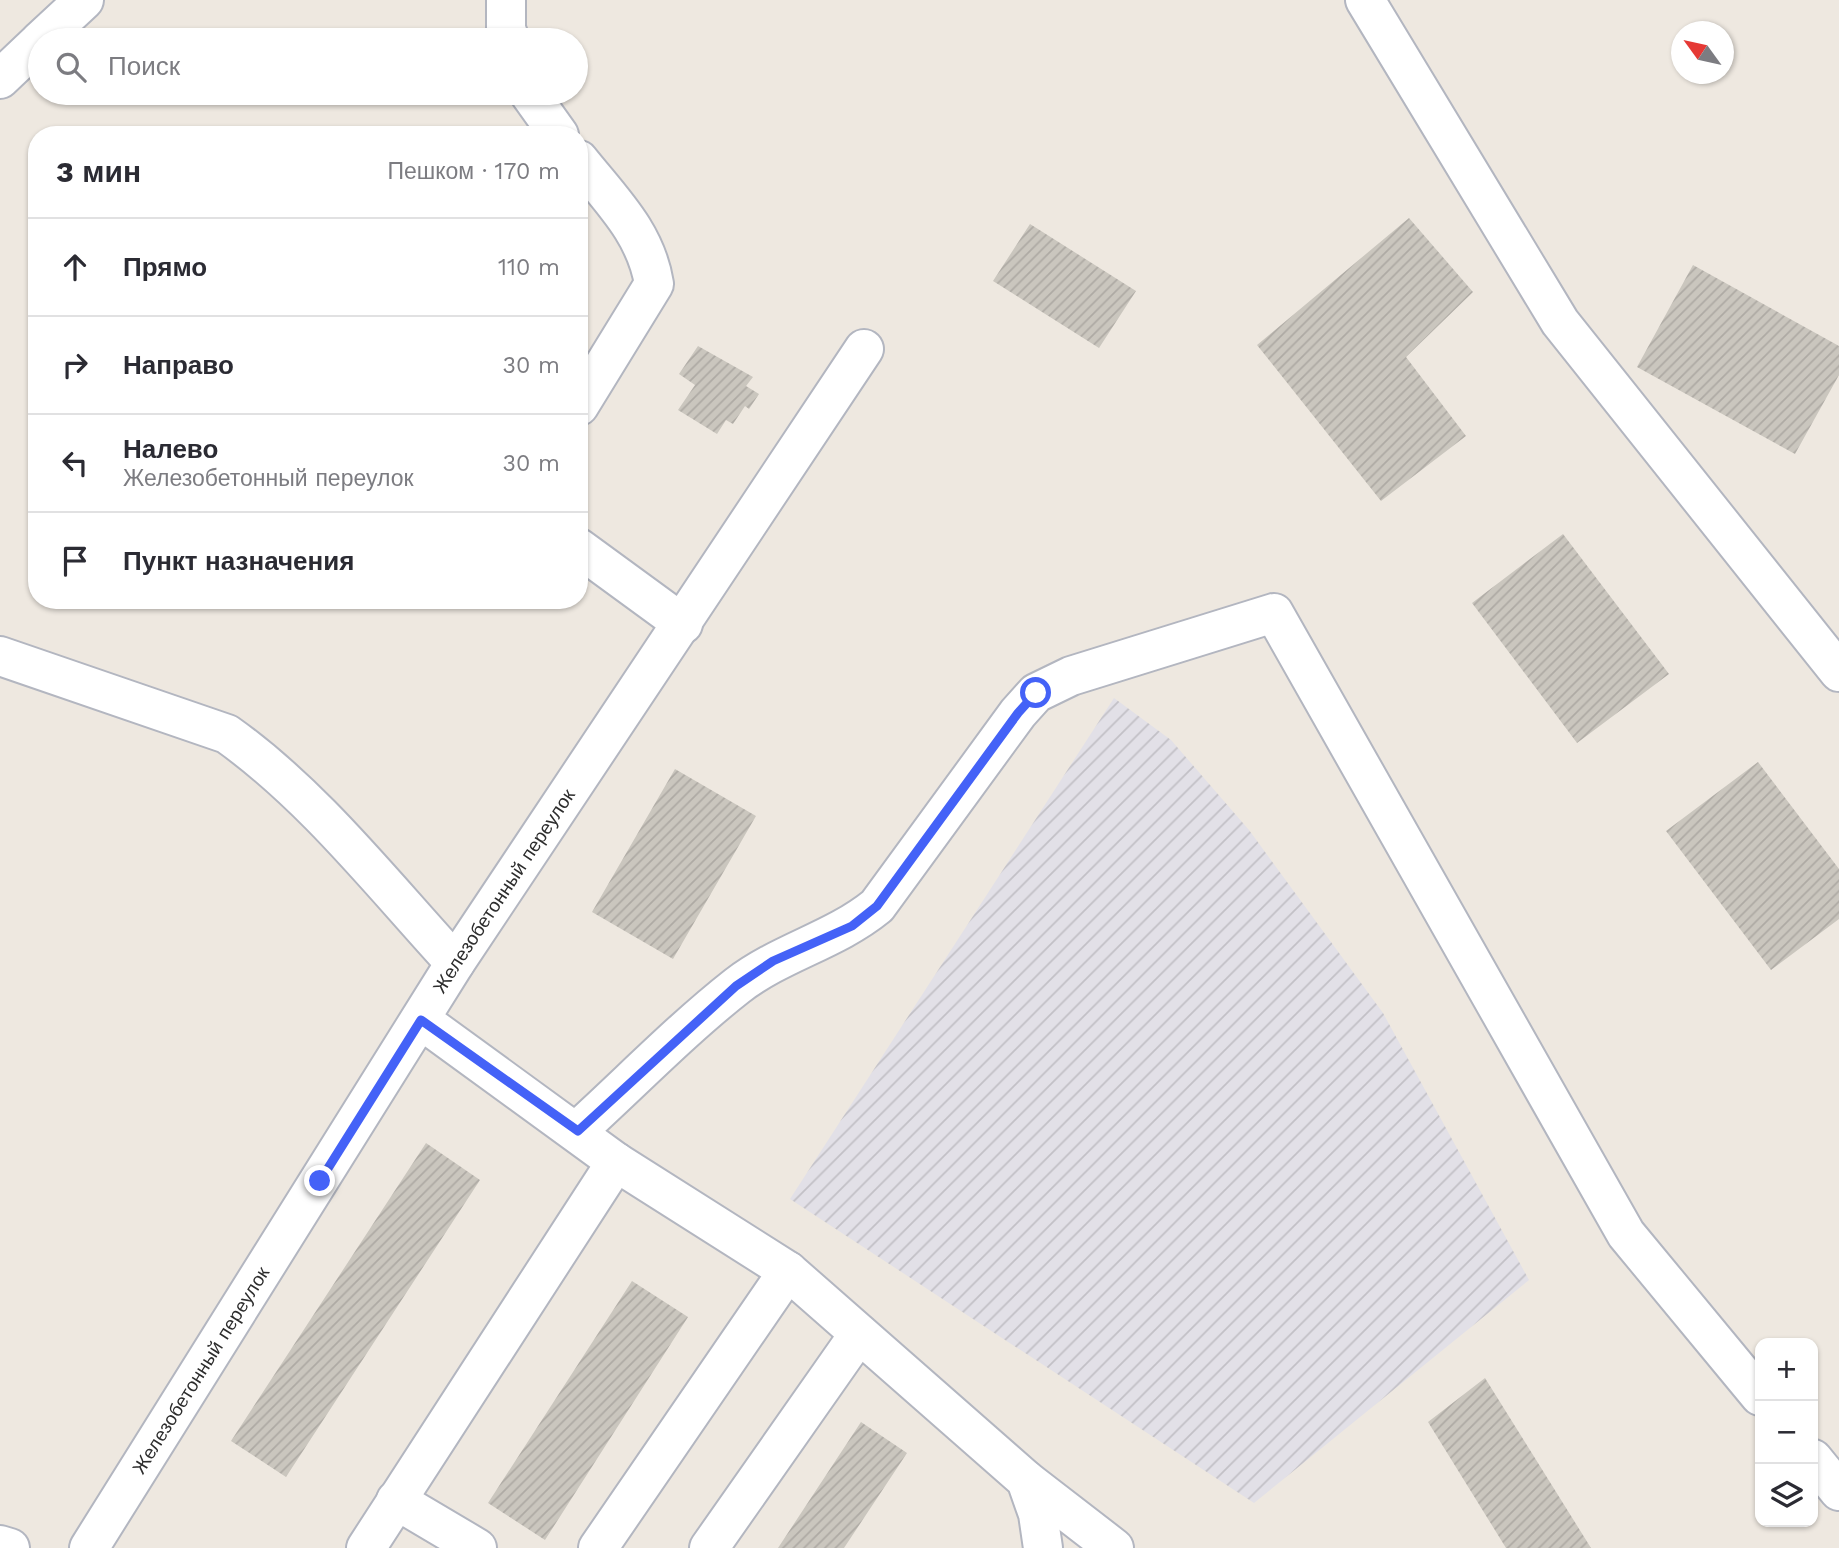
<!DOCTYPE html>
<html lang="ru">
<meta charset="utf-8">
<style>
body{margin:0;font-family:"Work Sans",sans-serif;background:#f7f7f7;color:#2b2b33}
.controls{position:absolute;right:21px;bottom:21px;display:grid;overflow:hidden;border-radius:14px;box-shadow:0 2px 5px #0004}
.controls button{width:63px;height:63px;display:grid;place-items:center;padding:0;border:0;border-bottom:2px solid #e1e1e2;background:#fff;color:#2b2b33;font:35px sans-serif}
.compass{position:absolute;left:1671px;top:21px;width:63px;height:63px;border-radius:50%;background:#fff;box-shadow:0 2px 5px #0004;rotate:303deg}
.stop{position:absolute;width:21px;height:21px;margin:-16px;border:5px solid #4462f7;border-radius:50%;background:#fff}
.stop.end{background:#4462f7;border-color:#fff;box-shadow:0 2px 7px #0008}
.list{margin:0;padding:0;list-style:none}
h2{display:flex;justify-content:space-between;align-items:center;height:91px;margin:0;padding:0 28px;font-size:30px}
h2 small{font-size:23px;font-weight:400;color:#7c7c81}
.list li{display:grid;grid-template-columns:46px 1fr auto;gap:21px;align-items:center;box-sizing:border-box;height:98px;padding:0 28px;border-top:2px solid #e1e1e2}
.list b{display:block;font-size:26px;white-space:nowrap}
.list p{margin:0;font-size:23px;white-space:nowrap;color:#7c7c81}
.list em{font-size:23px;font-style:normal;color:#7c7c81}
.icon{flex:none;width:38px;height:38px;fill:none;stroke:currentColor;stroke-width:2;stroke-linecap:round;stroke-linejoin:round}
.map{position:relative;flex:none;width:1839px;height:1548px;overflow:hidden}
.search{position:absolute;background:#fff;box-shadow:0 2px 5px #0004;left:28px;top:28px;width:560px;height:77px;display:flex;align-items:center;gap:18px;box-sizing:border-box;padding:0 24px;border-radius:38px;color:#7c7c81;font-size:26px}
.panel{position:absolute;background:#fff;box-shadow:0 2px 5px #0004;left:28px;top:126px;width:560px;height:483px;border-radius:28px}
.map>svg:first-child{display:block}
</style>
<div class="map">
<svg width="1839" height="1548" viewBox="0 0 1839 1548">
<defs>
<pattern id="industrial-furrows" width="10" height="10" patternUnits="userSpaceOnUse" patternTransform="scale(1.75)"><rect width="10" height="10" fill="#e2e0e7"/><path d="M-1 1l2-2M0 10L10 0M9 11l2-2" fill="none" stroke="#c2c0c6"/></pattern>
<pattern id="building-hatch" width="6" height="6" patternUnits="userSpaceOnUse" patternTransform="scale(1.75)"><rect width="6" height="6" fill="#cac6be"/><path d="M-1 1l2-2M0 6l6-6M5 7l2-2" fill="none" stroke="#aeaaa4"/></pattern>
</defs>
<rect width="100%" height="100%" fill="#eee8e0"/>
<path fill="url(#industrial-furrows)" d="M1114,698L1171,740L1249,830L1383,1013L1529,1280L1254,1503L790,1199Z"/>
<path fill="url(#building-hatch)" d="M1409,218L1473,292L1406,357L1466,436L1381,501L1257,345Z
M1030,224L1136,291L1099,348L993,281Z
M1693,265L1839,346V375L1795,454L1637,367Z
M698,346L753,377L746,386L759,394L749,409L745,406L733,424L726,420L717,434L678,410L695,385L679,374Z
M1563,534L1669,674L1577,743L1472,603Z
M1758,762L1839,869V919L1771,970L1666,831Z
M675,769L756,816L673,959L592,912Z
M426,1143L480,1180L286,1477L231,1441Z
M632,1281L688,1317L545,1540L488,1503Z
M1485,1378L1591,1548H1506L1428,1422Z
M861,1422L907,1453L844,1548H778Z"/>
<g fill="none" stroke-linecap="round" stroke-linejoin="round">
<defs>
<g id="minor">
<path d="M506,0V29L510,40"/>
<path d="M1365,0L1560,322L1839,672"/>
<path d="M41,40L84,0"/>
<path d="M0,79L40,41"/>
<path d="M529,93L559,135"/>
<path d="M579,160C611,200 646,233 654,284L579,406"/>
<path d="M579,548L683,624"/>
<path d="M0,656L227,734C314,796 383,885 455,963"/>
<path d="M421,1020L616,1162L788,1271L1026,1480L1038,1514L1043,1548"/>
<path d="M577,1131C630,1083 681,1030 737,986C781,952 834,941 877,906L1018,713L1036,693L1071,676L1274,613L1626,1234L1760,1396"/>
<path d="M1813,1459L1839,1491"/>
<path d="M1026,1480L1114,1548"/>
<path d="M396,1500L477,1548"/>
<path d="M0,1545L10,1548"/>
<path id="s1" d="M89,1548L455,963L864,349"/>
<path d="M366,1548L616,1162"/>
<path d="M598,1548L788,1271"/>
<path d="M709,1548L859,1334"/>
</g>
</defs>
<use href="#minor" stroke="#b3b6c0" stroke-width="42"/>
<use href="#minor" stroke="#fff" stroke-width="38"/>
</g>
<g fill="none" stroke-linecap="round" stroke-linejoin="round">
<path stroke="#4462f7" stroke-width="9" d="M320,1181L421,1020L578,1131L736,986L773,961L852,926L877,906L1018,713L1036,693"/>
</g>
<g text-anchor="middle" stroke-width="6" stroke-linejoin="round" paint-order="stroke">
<g font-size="19" fill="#2d2d2d" stroke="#fff">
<text dy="7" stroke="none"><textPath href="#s1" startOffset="777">Железобетонный переулок</textPath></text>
<text dy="7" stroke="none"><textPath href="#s1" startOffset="210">Железобетонный переулок</textPath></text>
</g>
</g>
</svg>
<div class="controls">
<button>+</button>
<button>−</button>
<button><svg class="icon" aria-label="layers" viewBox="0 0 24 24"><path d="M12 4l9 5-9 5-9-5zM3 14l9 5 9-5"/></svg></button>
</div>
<svg class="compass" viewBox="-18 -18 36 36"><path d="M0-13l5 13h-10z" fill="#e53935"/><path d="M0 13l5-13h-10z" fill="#7c7c81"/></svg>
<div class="stop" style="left:1036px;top:693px"></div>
<div class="stop end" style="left:320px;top:1181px"></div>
<div class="search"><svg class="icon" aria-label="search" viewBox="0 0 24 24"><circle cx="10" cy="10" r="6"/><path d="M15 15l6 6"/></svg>Поиск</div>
<section class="panel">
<h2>3 мин<small>Пешком · 170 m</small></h2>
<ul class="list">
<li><svg class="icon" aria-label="ahead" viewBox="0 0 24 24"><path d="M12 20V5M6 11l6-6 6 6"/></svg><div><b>Прямо</b></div><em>110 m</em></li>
<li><svg class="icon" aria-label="right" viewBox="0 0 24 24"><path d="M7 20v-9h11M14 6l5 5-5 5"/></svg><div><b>Направо</b></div><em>30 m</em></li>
<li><svg class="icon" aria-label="left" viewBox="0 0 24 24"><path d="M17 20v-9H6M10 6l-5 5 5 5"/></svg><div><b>Налево</b><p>Железобетонный переулок</p></div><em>30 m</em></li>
<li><svg class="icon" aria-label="arrive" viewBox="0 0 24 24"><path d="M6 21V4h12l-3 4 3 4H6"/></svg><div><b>Пункт назначения</b></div></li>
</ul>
</section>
</div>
